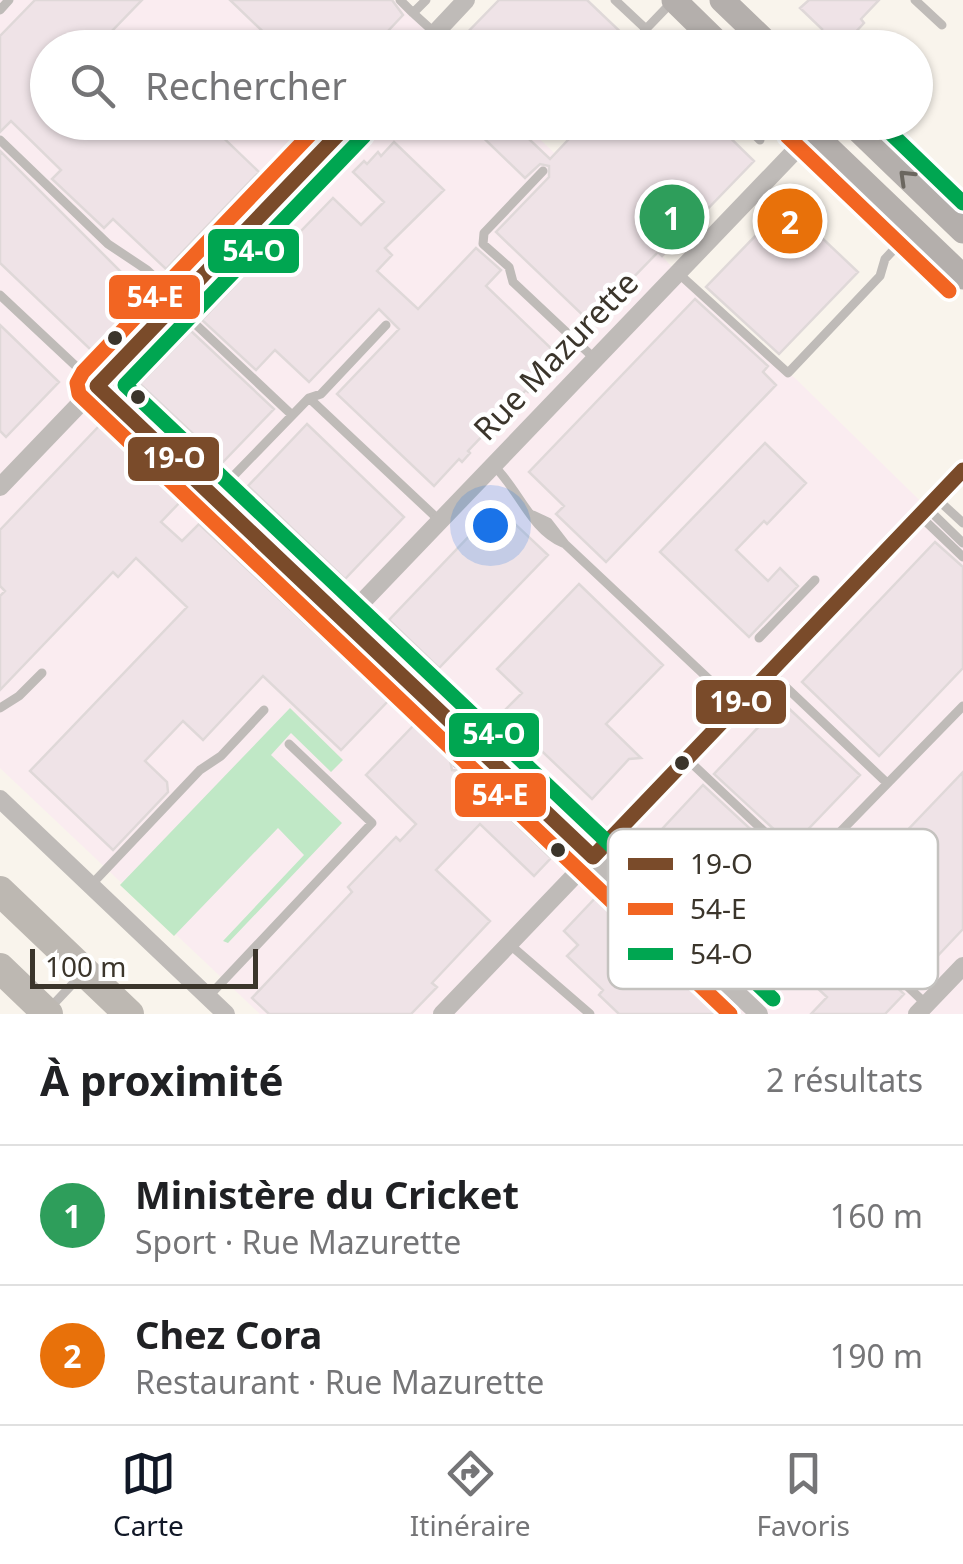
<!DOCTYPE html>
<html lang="fr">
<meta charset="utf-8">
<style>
body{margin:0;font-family:"Noto Sans",sans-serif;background:#f6f6f6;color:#202124}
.scale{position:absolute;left:30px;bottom:25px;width:228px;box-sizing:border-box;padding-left:10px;border:5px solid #3b352b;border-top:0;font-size:28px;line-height:35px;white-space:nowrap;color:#3b352b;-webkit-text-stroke:8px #fff;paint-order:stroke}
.you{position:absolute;left:490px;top:525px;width:35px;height:35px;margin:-25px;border:8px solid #fff;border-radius:50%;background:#1a73e8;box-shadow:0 0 0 15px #1a73e833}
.badge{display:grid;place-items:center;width:65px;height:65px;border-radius:50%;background:#111827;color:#fff;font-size:32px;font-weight:700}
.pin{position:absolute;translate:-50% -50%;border:5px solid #fff;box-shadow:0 2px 10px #0006}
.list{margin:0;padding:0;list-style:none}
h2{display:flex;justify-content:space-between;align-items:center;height:130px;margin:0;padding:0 40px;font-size:42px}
h2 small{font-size:32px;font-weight:400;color:#757577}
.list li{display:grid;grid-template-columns:65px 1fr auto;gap:30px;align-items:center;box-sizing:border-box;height:140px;padding:0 40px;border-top:2px solid #e0e0e0}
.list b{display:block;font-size:38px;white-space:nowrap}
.list p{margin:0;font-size:32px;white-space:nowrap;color:#757577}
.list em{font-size:32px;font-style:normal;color:#757577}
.icon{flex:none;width:55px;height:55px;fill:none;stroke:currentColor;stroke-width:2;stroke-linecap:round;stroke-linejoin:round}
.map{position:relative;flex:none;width:963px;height:1014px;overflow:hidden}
.search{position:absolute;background:#fff;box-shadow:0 2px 8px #0004;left:30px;right:30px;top:30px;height:110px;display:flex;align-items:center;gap:25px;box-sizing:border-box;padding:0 35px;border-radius:55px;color:#757577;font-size:38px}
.sheet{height:410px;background:#fff}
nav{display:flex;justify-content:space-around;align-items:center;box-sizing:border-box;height:140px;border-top:2px solid #e0e0e0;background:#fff;font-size:28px;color:#757577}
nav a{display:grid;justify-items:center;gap:5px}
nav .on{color:#111827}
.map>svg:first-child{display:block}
</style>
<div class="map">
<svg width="963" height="1014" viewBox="0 0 963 1014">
<rect width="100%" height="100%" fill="#f9f4ec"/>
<path fill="#faecf0" d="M0,0H394L444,47L48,48V122L523,123L662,256L698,296L797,380L963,543V1014H260L0,768Z"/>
<path fill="#c0e8c6" d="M290,708L343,760L331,772L291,733L271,755L342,823L228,943L223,941L304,855L278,828L174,936L120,885Z"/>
<path fill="#efe3e7" stroke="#dfd8d8" stroke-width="2.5" d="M35,0H142L112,31L129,48H48V122H207L259,172L166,269L113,219L104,228L52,179L61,170L11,121L0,132V36Z
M230,0H392L403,15L372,48H280Z
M499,0H587L628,39L619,48H470L461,39Z
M809,0H879L861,19L864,23L850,38L839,42L827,40L819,32L822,29L800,8Z
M467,122H511L550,159L585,122H714L754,161L662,256L658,252L590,322L496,232L549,177V166L540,164L525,178Z
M394,142L444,190L385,248L392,255L377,271L418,309L476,248L501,270L486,286L558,355L528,392L526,390L468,451L470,453L462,462L459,459L434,486L337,394L399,329L379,309L309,382L275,350L256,370L202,320L291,226L299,233L333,198L361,225L384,202L353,172L364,161L367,164L378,152L381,156Z
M0,151L143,294L91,350L0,263Z
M786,204L858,272L779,354L706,287Z
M695,299L768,366L763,372L776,385L606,562L556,514L564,506L529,472Z
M0,325L59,382L6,437L0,431Z
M191,331L274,409L223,462L140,384Z
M307,424L404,517L345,579L248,486Z
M100,425L181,501L161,522L182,541L199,524L388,701L341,750L263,676L203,740L183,721L145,761L167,782L168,792L113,850L30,771L187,607L136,558L118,577L113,572L0,690V596L5,591L0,586V530Z
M765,443L806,483L767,524L764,521L736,550L768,581L780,568L798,586L749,637L660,552Z
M497,507L548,555L439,668L389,620Z
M935,542L963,567V668L879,756L802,682Z
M579,584L663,665L606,724L641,758L629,759L592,799L502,713L522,693L497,669Z
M782,702L860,775L792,846L714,774Z
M414,725L450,760L452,770L461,771L551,858L534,876L480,824L436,870L490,921L432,983L437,987L411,1014H269L252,998L352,892L348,887L396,837L400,841L416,824L366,775Z
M963,772V929L914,981L835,906Z
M703,785L776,853L709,924L637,856Z
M600,893L643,935L639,939L718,1014H619L599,995L603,990L567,956L578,945L564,931Z
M798,908L832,941L840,933L904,994L885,1014H811L827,997L797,969L782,985L779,981L777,984L751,956Z"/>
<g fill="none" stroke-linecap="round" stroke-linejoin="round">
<path stroke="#bfbbb8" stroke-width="9" d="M400,0L413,13
M426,0L413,13L435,33
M615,0L646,29L672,2
M915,0L942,25
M0,10L9,0
M439,29L459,48
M633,48L646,29
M677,48L696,28
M540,122L551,133L562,122
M742,122L760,140
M0,140L108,244L147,270L179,300
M543,171L484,233L483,244L509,267L513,282L595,359
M678,273L788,373L880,276L885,259L911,231
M0,295L96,385
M175,305L292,415
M309,398L321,394L386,325
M493,465C518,488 531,530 563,543
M213,497L309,398L440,521
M936,498L963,523
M927,508L963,543
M533,515L548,522L565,544L714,684L728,691L741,702
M920,516L963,557
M759,638L815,580
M770,672L887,783
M0,708L19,696L42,673
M687,759L804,869
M457,764L476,746
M791,875L926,1004
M91,885L200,770L221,756L264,710
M509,944L590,1014
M703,961L783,879L804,869L963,706
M720,976L805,889
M208,997L372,823L289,744
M48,1010L82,974"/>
<path stroke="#bfbbb8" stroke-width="18" d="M421,48L466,0
M97,386L759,1014
M0,487L350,122
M344,621L812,133
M0,799L226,1014
M442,1014L963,470
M917,1014L963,966"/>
<path stroke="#b4afac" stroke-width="25" d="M674,0L723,48
M722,0L772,48
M801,122L963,277
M850,122L963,231"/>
<path stroke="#bdb8b2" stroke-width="30" d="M0,891L129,1014
M0,968L48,1014"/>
<defs>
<path id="bus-1" d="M350,122L97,386L593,857L963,470"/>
<path id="bus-2" d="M322,122L83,372L77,383L79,394L730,1014
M787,136L949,291"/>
<path id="bus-3" d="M879,122L963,203
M364,136L125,385L773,999"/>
</defs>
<use href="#bus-1" stroke="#fff" stroke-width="22"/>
<use href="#bus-2" stroke="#fff" stroke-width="22"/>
<use href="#bus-3" stroke="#fff" stroke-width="22"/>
<use href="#bus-1" stroke="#7a4b2a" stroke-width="15"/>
<use href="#bus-2" stroke="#f26522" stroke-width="15"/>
<use href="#bus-3" stroke="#00a651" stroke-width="15"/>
</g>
<defs><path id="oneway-chevron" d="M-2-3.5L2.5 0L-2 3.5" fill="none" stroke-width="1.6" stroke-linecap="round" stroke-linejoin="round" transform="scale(2.5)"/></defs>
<use stroke="#6b665f" href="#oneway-chevron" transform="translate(906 177) rotate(-136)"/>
<g fill="#3b352b" stroke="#fff" stroke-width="4">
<circle cx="115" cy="338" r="9"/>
<circle cx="138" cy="397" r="9"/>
<circle cx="682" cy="763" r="9"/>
<circle cx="558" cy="850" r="9"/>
</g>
<g text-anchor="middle" stroke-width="9" stroke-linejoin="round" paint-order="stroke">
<g font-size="32" fill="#3b352b" stroke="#fff">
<text transform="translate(556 356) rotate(-46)" y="11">Rue Mazurette</text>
</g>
</g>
<rect x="608" y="829" width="330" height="160" rx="15" fill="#fff" stroke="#c4c2bf" stroke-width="2.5"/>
<rect x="628" y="858" width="45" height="12" fill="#7a4b2a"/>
<rect x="628" y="903" width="45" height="12" fill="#f26522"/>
<rect x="628" y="948" width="45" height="12" fill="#00a651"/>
<g font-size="28" fill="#3b352b">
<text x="690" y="874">19-O</text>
<text x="690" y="919">54-E</text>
<text x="690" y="964">54-O</text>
</g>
<g stroke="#fff" stroke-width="4">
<rect x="206" y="227" width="95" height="48" rx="10" fill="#00a651"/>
<rect x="107" y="273" width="95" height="48" rx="10" fill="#f26522"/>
<rect x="126" y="435" width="95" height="48" rx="10" fill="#7a4b2a"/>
<rect x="694" y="678" width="94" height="48" rx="10" fill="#7a4b2a"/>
<rect x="447" y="711" width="94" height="48" rx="10" fill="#00a651"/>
<rect x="453" y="771" width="95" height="48" rx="10" fill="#f26522"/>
</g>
<g font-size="28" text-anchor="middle" font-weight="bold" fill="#fff">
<text x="254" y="261">54-O</text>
<text x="155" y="307">54-E</text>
<text x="174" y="468">19-O</text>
<text x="741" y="712">19-O</text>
<text x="494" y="744">54-O</text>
<text x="500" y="805">54-E</text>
</g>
</svg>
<div class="scale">100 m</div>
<div class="you"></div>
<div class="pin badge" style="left:672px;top:217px;background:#2e9e5b">1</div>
<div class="pin badge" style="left:790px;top:221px;background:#e8710a">2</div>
<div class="search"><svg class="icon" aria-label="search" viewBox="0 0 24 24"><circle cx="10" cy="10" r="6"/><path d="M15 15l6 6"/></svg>Rechercher</div>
</div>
<section class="sheet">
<h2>À proximité<small>2 résultats</small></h2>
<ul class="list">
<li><span class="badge" style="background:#2e9e5b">1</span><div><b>Ministère du Cricket</b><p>Sport · Rue Mazurette</p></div><em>160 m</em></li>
<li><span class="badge" style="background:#e8710a">2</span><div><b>Chez Cora</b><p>Restaurant · Rue Mazurette</p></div><em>190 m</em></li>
</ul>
</section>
<nav>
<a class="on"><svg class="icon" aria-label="map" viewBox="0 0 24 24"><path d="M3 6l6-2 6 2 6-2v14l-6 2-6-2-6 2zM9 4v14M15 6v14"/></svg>Carte</a>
<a><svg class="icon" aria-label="directions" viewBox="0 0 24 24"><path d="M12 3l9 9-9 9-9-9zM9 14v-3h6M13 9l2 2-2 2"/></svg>Itinéraire</a>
<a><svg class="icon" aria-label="saved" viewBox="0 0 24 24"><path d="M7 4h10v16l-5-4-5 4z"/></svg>Favoris</a>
</nav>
